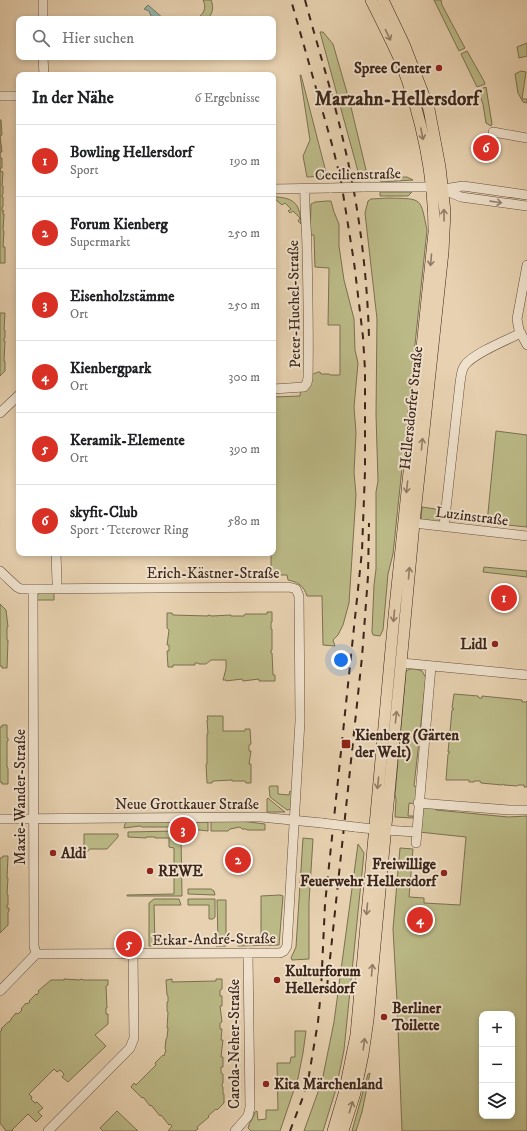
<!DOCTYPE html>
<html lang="de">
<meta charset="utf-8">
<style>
body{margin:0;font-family:"IM FELL DW Pica",serif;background:#f2f2f2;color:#202124}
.controls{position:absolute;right:12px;bottom:12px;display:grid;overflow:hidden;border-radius:8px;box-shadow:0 2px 6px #0003}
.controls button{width:36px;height:36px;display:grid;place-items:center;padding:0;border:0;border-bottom:1px solid #e0e0e0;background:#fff;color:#202124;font:20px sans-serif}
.you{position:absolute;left:341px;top:660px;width:14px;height:14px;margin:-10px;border:3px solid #fff;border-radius:50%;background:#1a73e8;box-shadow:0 0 0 6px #1a73e833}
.badge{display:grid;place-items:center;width:26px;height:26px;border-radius:50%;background:#d93025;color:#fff;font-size:13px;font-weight:700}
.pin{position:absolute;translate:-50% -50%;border:2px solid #fff;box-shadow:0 1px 4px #0006}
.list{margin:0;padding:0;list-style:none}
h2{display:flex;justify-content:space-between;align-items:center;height:52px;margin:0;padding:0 16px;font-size:17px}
h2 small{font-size:13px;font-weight:400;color:#757577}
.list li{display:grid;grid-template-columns:26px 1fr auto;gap:12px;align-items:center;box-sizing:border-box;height:72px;padding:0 16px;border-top:1px solid #e0e0e0}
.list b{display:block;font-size:15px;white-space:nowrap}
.list p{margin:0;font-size:13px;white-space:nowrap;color:#757577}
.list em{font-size:13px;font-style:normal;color:#757577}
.icon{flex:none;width:22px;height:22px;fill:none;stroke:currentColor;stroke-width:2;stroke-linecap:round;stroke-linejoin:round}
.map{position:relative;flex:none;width:527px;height:1131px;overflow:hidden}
.search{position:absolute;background:#fff;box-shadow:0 2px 6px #0003;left:16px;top:16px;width:260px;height:44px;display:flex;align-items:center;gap:10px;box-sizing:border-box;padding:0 14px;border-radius:8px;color:#757577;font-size:15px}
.panel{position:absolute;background:#fff;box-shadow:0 2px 6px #0003;left:16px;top:72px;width:260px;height:484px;border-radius:8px}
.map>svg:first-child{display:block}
</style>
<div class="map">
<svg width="527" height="1131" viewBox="0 0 527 1131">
<rect width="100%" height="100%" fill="#e7d1b0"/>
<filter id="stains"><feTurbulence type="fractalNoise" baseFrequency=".005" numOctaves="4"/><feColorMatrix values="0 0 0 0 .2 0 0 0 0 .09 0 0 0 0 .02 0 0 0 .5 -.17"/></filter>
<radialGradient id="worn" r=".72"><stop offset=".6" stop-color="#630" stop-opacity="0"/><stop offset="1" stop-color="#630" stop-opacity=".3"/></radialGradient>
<path fill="#bbba87" stroke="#7c7051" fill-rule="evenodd" d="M203,0H211C214,7 213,14 207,19H200V16C205,12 206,6 203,0Z
M434,0H441L442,5L465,48L459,51Z
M320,32H323L333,44L350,103L367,174L359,175Z
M527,43V56L519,58L517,47Z
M467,51L484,81L485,84L477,87L461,54Z
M521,71L526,72L522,99H527V103L523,102L518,93L515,74Z
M300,75H301L327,176L307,177L303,156L310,140Z
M486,87L492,124L491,126L486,123L483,104L478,90Z
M0,120H1L2,135L0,136L2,152H0V158H2V168H0V171L3,172L2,186H3V194L2,195V197H3V207H2V210L4,211H3V214H4L3,230L4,231L3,247H5V263H0Z
M407,177L413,180L381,182L380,178Z
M380,192H412L408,196H380Z
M276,197C296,198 300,206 301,224L298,221L300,218L293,211L290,213L288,211L291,209L285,203L282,205L274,198Z
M389,198C423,199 420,197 427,230L393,554L388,574L383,630L380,636L373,635L372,632L374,585L376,569V492L378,481L376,415L377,319L365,213L368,201L371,199Z
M327,201H331L334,212L339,224V246L344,280L354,319L355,350L358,363L354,407L356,433L354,472L356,495L349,603L343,625L338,635L333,640L335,646L323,645L322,596H307C304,586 298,582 288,580L287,575H271V553H273V397L300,396C300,387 310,372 320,372L321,374H329L330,375H340V325H328L329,268L315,267L314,235H310L311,204L315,202Z
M0,313H5L4,330H5V338H4V341H5L4,361H5V371L0,376Z
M496,431L527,435V527L487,523Z
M422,507L442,510L441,521L437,522L421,520Z
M484,567L527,571V577L483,572Z
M54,591V600H35L39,593Z
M0,604L6,610L8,627H7V640H8L7,668H2V666H0Z
M267,612H272V622H271V629H272V650H271V653H272L273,675H275V681H259V679L243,681L242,679L226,681V680H223L226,669V660H211L206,664H199L198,663H195V665H173V667H168L167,651H169V645H167L169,630L167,628V613H172L173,615L208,616V615L212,616L231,615V616H244L245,614H267Z
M410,669H416L422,671L426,678L414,786L417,787L416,804L409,803L408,816H413V818L395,817L396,799L395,795L406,671Z
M454,694L478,696L479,698H482V696L522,700V702H526L527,701V787H524V785H518L517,786L504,785V784L502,785L481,783L480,781H474V782H469V780H446L448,754L450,752H448L452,710L454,709L452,708Z
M207,716H223V731H245V729H250L251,744L249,745V751H251L249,764H251V783H246L245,781H232V780L213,781L212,783H207L206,764H207V734H208L207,720H208Z
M2,725H7V738H8V741H7V767L8,768V784H2V782H0V727H2Z
M270,786H278V794L289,795L290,791L292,792L291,809L287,810L270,797L269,787Z
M268,798L269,799L285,812H267V799Z
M427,806H436V810L508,817L527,816V1131H402L397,1001L393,929L400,848L413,849L409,897L424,898V903L460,905L466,837L419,832L423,808ZM482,1014H512V1116H482Z
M211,821H241L265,824V830H247L246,829H242L240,827L230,829L228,831H211Z
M127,822H174V827H142L140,826L124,828L125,824Z
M194,822H208V831L191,829V826H193Z
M175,831V836H181L182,896H127V895L174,894V848L169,847V838H155V837H146V838L128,837V832Z
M84,834H118V837L107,849H90L86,853H76L72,851V848H82V846L84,845Z
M303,838L313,839L309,902V959L292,960L291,958L296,947Z
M358,844L364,853L344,1050L336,1089L323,1131H304L322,1081L334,1022Z
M3,856H8L7,878H8L7,894L8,895V905H7V908H9V911L8,912V925L0,933V858H2Z
M188,889H211L214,891L215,895L188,894Z
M280,895L283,896L279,945L238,946V944H261V896Z
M154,899H179L181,905H154L155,946H149V903Z
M188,899H215V917L213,919H209V905H188Z
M217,900H226V946H216V940L218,939Z
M64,979L80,980L81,979L84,980H108V985L106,986L107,1008H106V1014H108V1024L95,1035L106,1046L68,1082L62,1077L64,1074L60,1070L57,1072L54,1069L29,1094L32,1097L31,1099L35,1103L37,1102L43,1108L38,1112L42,1116L36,1122L28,1114L12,1130L13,1131H6L0,1123V1032L2,1030L1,1029L8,1022H9L11,1020V1019L16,1013L18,1014L22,1010L21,1009L26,1003L27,1004L30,1002L29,1001L36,994L37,995L39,992L38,991L51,980H64Z
M172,979V982L216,981V979H222V989L220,990V996H222V1006H220L222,1022L220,1023V1029H222L221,1040H223L221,1057H223V1067H221V1073L223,1074V1083L222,1084V1086L223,1087V1094H224V1103L217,1110L216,1109L208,1116L209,1117L197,1127L198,1129L195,1131H168L172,1126L170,1124L169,1125L161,1115L160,1116L151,1105L150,1106L143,1097L142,1098L131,1087L134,1083L136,1085L156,1065L155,1063L163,1055L164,1056L166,1050L165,1049L166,1039L167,1038L168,1028H167L168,1012L167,1011V1002H168V996L167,995L166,980Z
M295,1031H306L303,1053L298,1078L280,1131H251L248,1128C249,1122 254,1118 255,1112L257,1111L258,1120L266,1119V1110H278L277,1063H290L291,1057H295Z
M370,1073L362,1112L356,1131H352L368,1074Z
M117,1111L138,1131H103L100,1128Z"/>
<path fill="#97b7ad" stroke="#737d73" d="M148,5L164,19H150L151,16L149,11L144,9Z"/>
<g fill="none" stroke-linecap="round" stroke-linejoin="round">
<defs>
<path id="minor" d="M43,0V19
M43,57L44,75
M0,96H19
M493,132L527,138
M363,187H432L442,189L461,197L527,206
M273,189L331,188
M444,189L463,186L527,195
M527,265L517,319L519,330L527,345
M273,389L304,387L307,383L308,378C309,336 308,293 307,250C307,229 304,209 305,189
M0,413L19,395
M414,523L527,536
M444,526L460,383C461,377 461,370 465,365C474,353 507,340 521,333
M56,553L57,582
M0,571L17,587L21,589L289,587L296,589L299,596L300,721L287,946L284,951L280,953L36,954
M33,589L34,946L36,954
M402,663L527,675
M418,803L509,810H527
M0,819L261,817L322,823
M355,827L374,829
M385,830L416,832
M416,843L431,666
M0,991L36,954
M48,1131L130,1048L134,1038L133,954
M235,1131L248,1116L250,1107L248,953"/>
<path id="major" d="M333,1131L344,1094L356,1035L394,616L434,232C434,174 421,115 400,60C391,40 381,20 371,0
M343,1131L355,1093L363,1054L368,1020L414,523L443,252L445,212L440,167L429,109L404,44L383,0"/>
</defs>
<use href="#minor" stroke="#675040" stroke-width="10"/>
<use href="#major" stroke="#3c251b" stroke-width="12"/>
<use href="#minor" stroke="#efe1cc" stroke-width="9"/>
<use href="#major" stroke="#e7d1b0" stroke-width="11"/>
<path stroke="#3c251b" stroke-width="2" stroke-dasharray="7 7" stroke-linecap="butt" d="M305,0C318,48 333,95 344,144C359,207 367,272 369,337
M327,987L362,657L368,576L369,523
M290,1131L303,1097L309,1075L318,1022L321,990L325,904L362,551L365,471V370L363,337L354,262L341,181L333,148L291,0"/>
<defs>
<path id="minor-bridge" d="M331,188L363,187
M322,823L355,827"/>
</defs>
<use href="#minor-bridge" stroke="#675040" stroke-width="10" stroke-linecap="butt"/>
<use href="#minor-bridge" stroke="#efe1cc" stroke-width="9"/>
</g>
<defs><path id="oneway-shaft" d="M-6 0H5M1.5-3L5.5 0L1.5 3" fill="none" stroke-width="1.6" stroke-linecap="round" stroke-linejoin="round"/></defs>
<g stroke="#927b66">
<use href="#oneway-shaft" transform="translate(388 35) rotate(65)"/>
<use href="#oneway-shaft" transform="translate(422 134) rotate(79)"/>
<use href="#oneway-shaft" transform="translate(444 215) rotate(-91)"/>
<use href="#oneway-shaft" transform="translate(431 260) rotate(95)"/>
<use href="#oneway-shaft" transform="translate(422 444) rotate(-84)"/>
<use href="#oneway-shaft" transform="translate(407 487) rotate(96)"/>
<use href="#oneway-shaft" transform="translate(409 573) rotate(-85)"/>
<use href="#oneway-shaft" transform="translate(394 616) rotate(95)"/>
<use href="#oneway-shaft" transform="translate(396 717) rotate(-84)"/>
<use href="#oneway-shaft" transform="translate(378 783) rotate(96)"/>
<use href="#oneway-shaft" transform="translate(367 909) rotate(95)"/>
<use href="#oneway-shaft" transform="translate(372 970) rotate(-85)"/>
<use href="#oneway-shaft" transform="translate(364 1044) rotate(-82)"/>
<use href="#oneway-shaft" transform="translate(351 1107) rotate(-73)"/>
</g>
<use stroke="#968374" href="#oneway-shaft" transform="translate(496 202) rotate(8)"/>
<g fill="#8f2418" stroke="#efe1cc" stroke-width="1.5">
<circle cx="439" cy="68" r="4"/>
<circle cx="495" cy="644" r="4"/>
<rect x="341" y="739" width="10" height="10" rx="2"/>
<circle cx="53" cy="853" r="4"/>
<circle cx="150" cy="871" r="4"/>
<circle cx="444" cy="873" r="4"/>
<circle cx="277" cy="980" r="4"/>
<circle cx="384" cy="1017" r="4"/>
<circle cx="266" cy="1084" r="4"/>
</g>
<g text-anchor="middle" stroke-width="4" stroke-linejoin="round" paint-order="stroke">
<g font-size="15" font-weight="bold" fill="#3c251b" stroke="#efe1cc" text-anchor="start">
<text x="431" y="73" text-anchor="end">Spree Center</text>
<text x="487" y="649" text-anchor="end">Lidl</text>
<text x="355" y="740">Kienberg (Gärten<tspan x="355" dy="17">der Welt)</tspan></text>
<text x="61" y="858">Aldi</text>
<text x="436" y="869" text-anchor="end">Freiwillige<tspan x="436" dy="17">Feuerwehr Hellersdorf</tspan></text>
<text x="158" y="876">REWE</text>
<text x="285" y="976">Kulturforum<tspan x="285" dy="17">Hellersdorf</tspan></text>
<text x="392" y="1013">Berliner<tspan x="392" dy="17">Toilette</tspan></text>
<text x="274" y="1089">Kita Märchenland</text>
</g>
<g font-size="15" fill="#3c251b" stroke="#efe1cc">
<text transform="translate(358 174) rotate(-1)" y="5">Cecilienstraße</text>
<text transform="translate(294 304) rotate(-91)" y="5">Peter-Huchel-Straße</text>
<text transform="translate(411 408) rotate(-84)" y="5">Hellersdorfer Straße</text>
<text transform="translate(472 516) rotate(7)" y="5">Luzinstraße</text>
<text x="213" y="578">Erich-Kästner-Straße</text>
<text transform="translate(20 797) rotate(-90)" y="5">Maxie-Wander-Straße</text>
<text x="187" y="809">Neue Grottkauer Straße</text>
<text transform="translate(214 939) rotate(-1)" y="5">Etkar-André-Straße</text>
<text transform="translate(234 1044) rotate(-90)" y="5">Carola-Neher-Straße</text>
</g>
<g font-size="19" font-weight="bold" fill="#3c251b" stroke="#efe1cc">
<text x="397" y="105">Marzahn-Hellersdorf</text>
</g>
</g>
<rect width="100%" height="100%" filter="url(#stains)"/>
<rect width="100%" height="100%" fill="url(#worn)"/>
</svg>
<div class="controls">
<button>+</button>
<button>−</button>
<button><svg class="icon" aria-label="layers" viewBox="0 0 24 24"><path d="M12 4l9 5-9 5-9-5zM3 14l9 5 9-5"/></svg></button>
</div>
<div class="you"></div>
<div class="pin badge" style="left:504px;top:598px">1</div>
<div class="pin badge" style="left:238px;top:860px">2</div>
<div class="pin badge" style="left:183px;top:830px">3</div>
<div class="pin badge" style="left:420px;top:920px">4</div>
<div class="pin badge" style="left:129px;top:944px">5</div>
<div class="pin badge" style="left:486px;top:148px">6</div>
<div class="search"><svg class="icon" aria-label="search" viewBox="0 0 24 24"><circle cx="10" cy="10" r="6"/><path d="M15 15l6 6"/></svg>Hier suchen</div>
<section class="panel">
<h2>In der Nähe<small>6 Ergebnisse</small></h2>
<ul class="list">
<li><span class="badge">1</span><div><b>Bowling Hellersdorf</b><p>Sport</p></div><em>190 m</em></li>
<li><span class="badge">2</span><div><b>Forum Kienberg</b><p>Supermarkt</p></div><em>250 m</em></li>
<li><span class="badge">3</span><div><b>Eisenholzstämme</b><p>Ort</p></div><em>250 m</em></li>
<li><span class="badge">4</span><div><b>Kienbergpark</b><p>Ort</p></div><em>300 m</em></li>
<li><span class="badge">5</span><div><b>Keramik-Elemente</b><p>Ort</p></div><em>390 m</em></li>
<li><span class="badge">6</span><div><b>skyfit-Club</b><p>Sport · Teterower Ring</p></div><em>580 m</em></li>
</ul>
</section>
</div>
